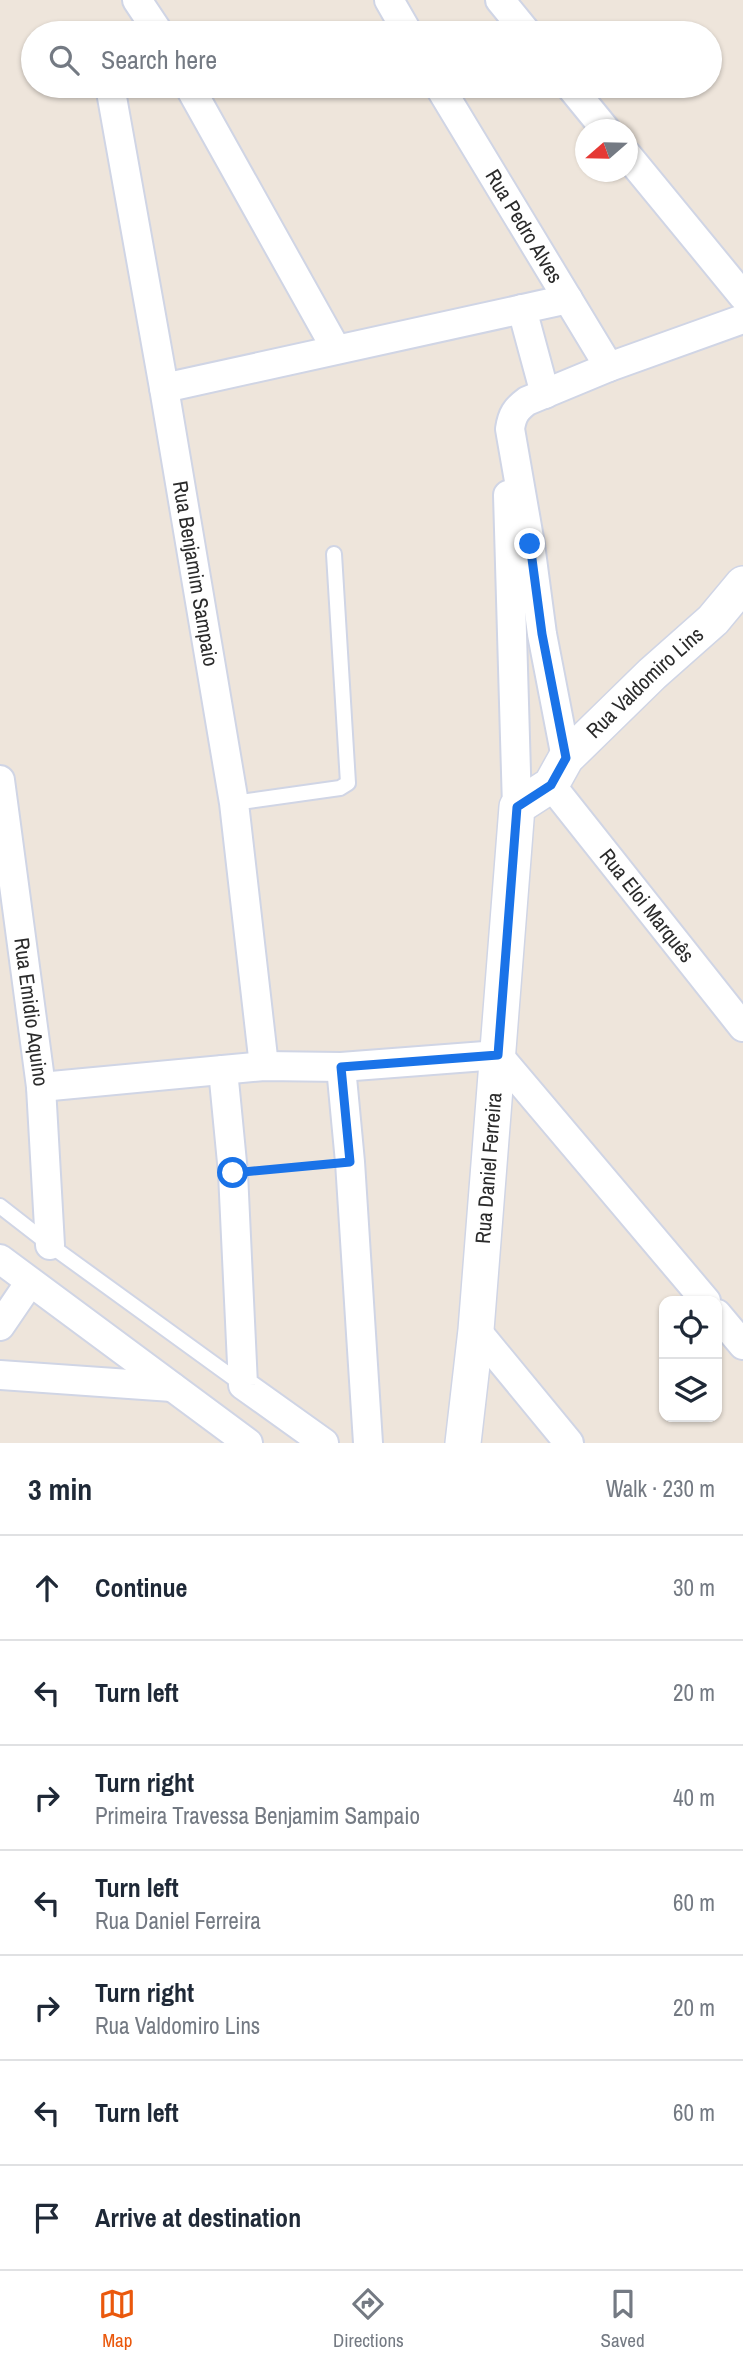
<!DOCTYPE html>
<meta charset="utf-8">
<style>
body{margin:0;font-family:"Archivo Narrow",sans-serif;background:#f6f6f7;color:#1f2937}
.controls{position:absolute;right:21px;bottom:21px;display:grid;overflow:hidden;border-radius:14px;box-shadow:0 2px 5px #0004}
.controls button{width:63px;height:63px;display:grid;place-items:center;padding:0;border:0;border-bottom:2px solid #e0e1e3;background:#fff;color:#1f2937;font:35px sans-serif}
.compass{position:absolute;left:575px;top:119px;width:63px;height:63px;border-radius:50%;background:#fff;box-shadow:0 2px 5px #0004;rotate:250deg}
.stop{position:absolute;width:21px;height:21px;margin:-16px;border:5px solid #1a73e8;border-radius:50%;background:#fff}
.stop.end{background:#1a73e8;border-color:#fff;box-shadow:0 2px 7px #0008}
.list{margin:0;padding:0;list-style:none}
h2{display:flex;justify-content:space-between;align-items:center;height:91px;margin:0;padding:0 28px;font-size:30px}
h2 small{font-size:23px;font-weight:400;color:#747a83}
.list li{display:grid;grid-template-columns:46px 1fr auto;gap:21px;align-items:center;box-sizing:border-box;height:105px;padding:0 28px;border-top:2px solid #e0e1e3}
.list b{display:block;font-size:26px;white-space:nowrap}
.list p{margin:0;font-size:23px;white-space:nowrap;color:#747a83}
.list em{font-size:23px;font-style:normal;color:#747a83}
.icon{flex:none;width:38px;height:38px;fill:none;stroke:currentColor;stroke-width:2;stroke-linecap:round;stroke-linejoin:round}
.map{position:relative;flex:none;width:743px;height:1443px;overflow:hidden}
.search{position:absolute;background:#fff;box-shadow:0 2px 5px #0004;left:21px;right:21px;top:21px;height:77px;display:flex;align-items:center;gap:18px;box-sizing:border-box;padding:0 24px;border-radius:38px;color:#747a83;font-size:26px}
.sheet{height:826px;background:#fff}
nav{display:flex;justify-content:space-around;align-items:center;box-sizing:border-box;height:98px;border-top:2px solid #e0e1e3;background:#fff;font-size:19px;color:#747a83}
nav a{display:grid;justify-items:center;gap:4px}
nav .on{color:#ea580c}
.map>svg:first-child{display:block}
</style>
<div class="map">
<svg width="743" height="1443" viewBox="0 0 743 1443">
<rect width="100%" height="100%" fill="#eee5db"/>
<g fill="none" stroke-linecap="round" stroke-linejoin="round">
<defs>
<path id="service" d="M234,803L340,788L348,783L334,554
M0,1206L50,1245L243,1385"/>
<g id="minor">
<path d="M137,0L159,33"/>
<path d="M389,0L408,33"/>
<path d="M500,0L527,33"/>
<path id="s1" d="M110,86L164,388L234,803L264,1066"/>
<path d="M189,86L336,349"/>
<path id="s2" d="M439,86L609,367"/>
<path d="M570,86L606,130"/>
<path d="M628,156L743,296"/>
<path d="M522,309L545,394"/>
<path d="M164,388L568,299"/>
<path d="M508,495L517,807"/>
<path d="M566,758L542,634L530,544L510,429C512,415 516,409 527,401L609,367L743,319"/>
<path id="s3" d="M0,780L41,1087L50,1245"/>
<path id="s4" d="M551,785L743,1027"/>
<path d="M341,1067L350,1162L368,1443"/>
<path d="M223,1070L233,1173L243,1385L324,1443"/>
<path d="M41,1087L264,1066L341,1067L498,1055L706,1301"/>
<path d="M0,1259L248,1443"/>
<path d="M717,1314L743,1345"/>
<path d="M0,1326L30,1282"/>
<path d="M476,1330L569,1443"/>
<path d="M0,1375L172,1387"/>
</g>
<g id="tertiary">
<path id="s5" d="M463,1443L476,1330L517,807L551,785L566,758L652,674L713,620L743,584"/>
</g>
</defs>
<use href="#service" stroke="#d0d5e5" stroke-width="18"/>
<use href="#minor" stroke="#d0d5e5" stroke-width="32"/>
<use href="#tertiary" stroke="#d0d5e5" stroke-width="38"/>
<path stroke="#c8c8c8" stroke-width="4.5" stroke-dasharray="5 3.5" stroke-linecap="butt" d="M258,1171L326,1164"/>
<use href="#service" stroke="#fff" stroke-width="14"/>
<use href="#minor" stroke="#fff" stroke-width="28"/>
<use href="#tertiary" stroke="#fff" stroke-width="35"/>
</g>
<g fill="none" stroke-linecap="round" stroke-linejoin="round">
<path stroke="#1a73e8" stroke-width="9" d="M233,1173L350,1162L341,1067L498,1055L517,807L551,785L566,758L542,634L530,544"/>
</g>
<g text-anchor="middle" stroke-width="5" stroke-linejoin="round" paint-order="stroke">
<g font-size="21" fill="#2b2b2b" stroke="#fff">
<text dy="7" stroke="none"><textPath href="#s2" startOffset="164">Rua Pedro Alves</textPath></text>
<text dy="7" stroke="none"><textPath href="#s1" startOffset="495">Rua Benjamim Sampaio</textPath></text>
<text dy="7" stroke="none"><textPath href="#s5" startOffset="819">Rua Valdomiro Lins</textPath></text>
<text dy="7" stroke="none"><textPath href="#s4" startOffset="154">Rua Eloi Marquês</textPath></text>
<text dy="7" stroke="none"><textPath href="#s3" startOffset="234">Rua Emidio Aquino</textPath></text>
<text dy="7" stroke="none"><textPath href="#s5" startOffset="276">Rua Daniel Ferreira</textPath></text>
</g>
</g>
</svg>
<div class="controls">
<button><svg class="icon" aria-label="locate" viewBox="0 0 24 24"><circle cx="12" cy="12" r="6"/><path d="M12 2v4M12 18v4M2 12h4M18 12h4"/></svg></button>
<button><svg class="icon" aria-label="layers" viewBox="0 0 24 24"><path d="M12 4l9 5-9 5-9-5zM3 14l9 5 9-5"/></svg></button>
</div>
<svg class="compass" viewBox="-18 -18 36 36"><path d="M0-13l5 13h-10z" fill="#e53935"/><path d="M0 13l5-13h-10z" fill="#747a83"/></svg>
<div class="stop" style="left:233px;top:1173px"></div>
<div class="stop end" style="left:530px;top:544px"></div>
<div class="search"><svg class="icon" aria-label="search" viewBox="0 0 24 24"><circle cx="10" cy="10" r="6"/><path d="M15 15l6 6"/></svg>Search here</div>
</div>
<section class="sheet">
<h2>3 min<small>Walk · 230 m</small></h2>
<ul class="list">
<li><svg class="icon" aria-label="ahead" viewBox="0 0 24 24"><path d="M12 20V5M6 11l6-6 6 6"/></svg><div><b>Continue</b></div><em>30 m</em></li>
<li><svg class="icon" aria-label="left" viewBox="0 0 24 24"><path d="M17 20v-9H6M10 6l-5 5 5 5"/></svg><div><b>Turn left</b></div><em>20 m</em></li>
<li><svg class="icon" aria-label="right" viewBox="0 0 24 24"><path d="M7 20v-9h11M14 6l5 5-5 5"/></svg><div><b>Turn right</b><p>Primeira Travessa Benjamim Sampaio</p></div><em>40 m</em></li>
<li><svg class="icon" aria-label="left" viewBox="0 0 24 24"><path d="M17 20v-9H6M10 6l-5 5 5 5"/></svg><div><b>Turn left</b><p>Rua Daniel Ferreira</p></div><em>60 m</em></li>
<li><svg class="icon" aria-label="right" viewBox="0 0 24 24"><path d="M7 20v-9h11M14 6l5 5-5 5"/></svg><div><b>Turn right</b><p>Rua Valdomiro Lins</p></div><em>20 m</em></li>
<li><svg class="icon" aria-label="left" viewBox="0 0 24 24"><path d="M17 20v-9H6M10 6l-5 5 5 5"/></svg><div><b>Turn left</b></div><em>60 m</em></li>
<li><svg class="icon" aria-label="arrive" viewBox="0 0 24 24"><path d="M6 21V4h12l-3 4 3 4H6"/></svg><div><b>Arrive at destination</b></div></li>
</ul>
</section>
<nav>
<a class="on"><svg class="icon" aria-label="map" viewBox="0 0 24 24"><path d="M3 6l6-2 6 2 6-2v14l-6 2-6-2-6 2zM9 4v14M15 6v14"/></svg>Map</a>
<a><svg class="icon" aria-label="directions" viewBox="0 0 24 24"><path d="M12 3l9 9-9 9-9-9zM9 14v-3h6M13 9l2 2-2 2"/></svg>Directions</a>
<a><svg class="icon" aria-label="saved" viewBox="0 0 24 24"><path d="M7 4h10v16l-5-4-5 4z"/></svg>Saved</a>
</nav>
